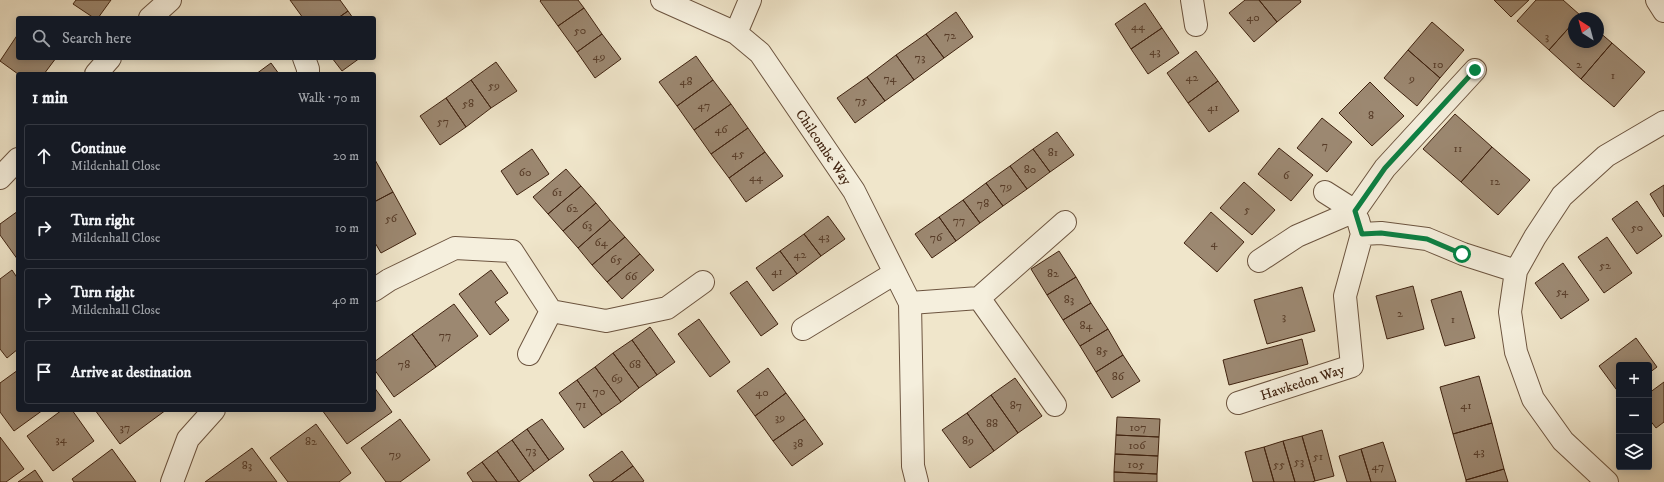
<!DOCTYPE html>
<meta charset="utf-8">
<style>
body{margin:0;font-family:"IM FELL DW Pica",serif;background:#20242c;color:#f1f3f6}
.controls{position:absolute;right:12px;bottom:12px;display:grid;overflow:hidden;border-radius:4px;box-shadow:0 2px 10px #0003}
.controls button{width:36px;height:36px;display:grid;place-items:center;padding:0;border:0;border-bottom:1px solid #363941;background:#171b24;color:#f1f3f6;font:20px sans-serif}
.compass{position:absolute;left:1568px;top:12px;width:36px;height:36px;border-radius:50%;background:#171b24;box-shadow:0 2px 10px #0003;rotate:324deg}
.stop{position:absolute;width:12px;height:12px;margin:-9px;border:3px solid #0b8043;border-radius:50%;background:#fff}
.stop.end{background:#0b8043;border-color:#fff;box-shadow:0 1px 4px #0008}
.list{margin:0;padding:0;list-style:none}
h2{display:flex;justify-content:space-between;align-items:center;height:52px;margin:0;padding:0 16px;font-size:17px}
h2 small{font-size:13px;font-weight:400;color:#9ea1a6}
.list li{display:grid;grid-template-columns:26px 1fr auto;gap:12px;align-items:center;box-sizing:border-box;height:64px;margin:0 8px 8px;padding:0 8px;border:1px solid #363941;border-radius:4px}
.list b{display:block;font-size:15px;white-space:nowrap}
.list p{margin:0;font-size:13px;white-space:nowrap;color:#9ea1a6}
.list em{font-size:13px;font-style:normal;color:#9ea1a6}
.icon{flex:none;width:22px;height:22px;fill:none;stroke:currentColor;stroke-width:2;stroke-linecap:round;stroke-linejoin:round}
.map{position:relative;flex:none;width:1664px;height:482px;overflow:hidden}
.search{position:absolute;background:#171b24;box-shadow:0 2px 10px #0003;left:16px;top:16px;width:360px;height:44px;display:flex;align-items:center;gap:10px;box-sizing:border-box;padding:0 14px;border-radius:4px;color:#9ea1a6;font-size:15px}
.panel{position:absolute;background:#171b24;box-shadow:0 2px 10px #0003;left:16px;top:72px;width:360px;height:340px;border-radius:4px}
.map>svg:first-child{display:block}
</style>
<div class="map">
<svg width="1664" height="482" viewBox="0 0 1664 482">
<rect width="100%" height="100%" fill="#f0e6cb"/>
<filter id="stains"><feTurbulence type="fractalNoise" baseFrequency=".005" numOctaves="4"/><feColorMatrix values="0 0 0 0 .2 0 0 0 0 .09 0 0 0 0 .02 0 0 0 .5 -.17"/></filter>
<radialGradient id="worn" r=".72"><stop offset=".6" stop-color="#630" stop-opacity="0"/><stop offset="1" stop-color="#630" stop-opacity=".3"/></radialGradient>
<path fill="#9c8871" stroke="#402310" d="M76,0H111L98,18H94L73,4Z
M290,0H340L348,11L338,18H303Z
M541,0H578L584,8L558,26L540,1Z
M1245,0H1259L1277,22L1254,42L1229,13Z
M1259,0H1300L1301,2L1277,22Z
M1494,0H1529L1511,17Z
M1536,0H1563L1580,15L1577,18H1574V22L1549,50L1517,21Z
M1145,3L1162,28L1131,49L1115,24Z
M584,8L602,34L577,52L558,26Z
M348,11L353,18H338Z
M956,12L973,37L944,58L926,34Z
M1432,22L1464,50L1440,78L1408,50Z
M1574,22V42H1598V31L1612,43L1581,79L1549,50Z
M1162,28L1179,53L1148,74L1131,49Z
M18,34V58H56L44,74H18L0,61Z
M602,34L621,59L595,78L577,52Z
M926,34L944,58L914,80L896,55Z
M1612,43L1645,72L1614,107L1581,79Z
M1408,50L1440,78L1417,106L1384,78Z
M1196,51L1218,81L1188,103L1167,73Z
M896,55L914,80L885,101L867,77Z
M696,56L713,80L677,106L659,82Z
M332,58H360L342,71Z
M496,62L517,91L491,108L471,80Z
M271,63L279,74H256Z
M867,77L885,101L855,123L837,98Z
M471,80L491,108L466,127L446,98Z
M713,80L731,104L694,130L677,106Z
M1218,81L1239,111L1209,132L1188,103Z
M1370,82L1404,116L1372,146L1339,113Z
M446,98L466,127L440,145L420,116Z
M731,104L748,128L711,154L694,130Z
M1455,114L1492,147L1461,182L1423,149Z
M1322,118L1352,142L1327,172L1297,148Z
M748,128L765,152L729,178L711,154Z
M1057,132L1074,155L1050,172L1033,149Z
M1492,147L1530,180L1498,215L1461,182Z
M1279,148L1313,175L1291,201L1258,174Z
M532,149L549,174L517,195L501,171Z
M1033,149L1050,172L1027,189L1010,166Z
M765,152L783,176L746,202L729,178Z
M374,158L393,192L374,202Z
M1010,166L1027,189L1003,206L986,183Z
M566,169L581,186L548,214L533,197Z
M1244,182L1275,210L1252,235L1220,208Z
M986,183L1003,206L980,223L963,200Z
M1664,185V217L1650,194Z
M581,186L596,203L563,231L548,214Z
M393,192L416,234L381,253L374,241V202Z
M963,200L980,223L956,241L939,217Z
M1637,201L1662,236L1637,254L1612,219Z
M596,203L610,220L578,248L563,231Z
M18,211V260L0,235V224Z
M1211,212L1244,242L1217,272L1184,243Z
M828,216L845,239L821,256L804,234Z
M939,217L956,241L932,258L915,234Z
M610,220L625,237L592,265L578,248Z
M804,234L821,256L797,274L780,251Z
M625,237L640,254L607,282L592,265Z
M1607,237L1632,273L1604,293L1578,257Z
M780,251L797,274L773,291L756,268Z
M1059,251L1076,277L1047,295L1031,269Z
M640,254L654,270L622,299L607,282Z
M1563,263L1589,300L1561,319L1535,283Z
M12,270L18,279V349L7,358L0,349V279Z
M491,270L508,293L495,302L509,320L490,335L459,294Z
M1076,277L1091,303L1063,320L1047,295Z
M747,281L778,324L761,336L730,293Z
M1413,286L1424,329L1387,339L1376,296Z
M1302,287L1315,331L1267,344L1254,300Z
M1461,291L1475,338L1445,346L1431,300Z
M1091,303L1108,329L1080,346L1063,320Z
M454,304L478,336L436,367L412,334Z
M699,319L730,362L710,377L678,334Z
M650,327L675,362L657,375L632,340Z
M1108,329L1123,355L1096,372L1080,346Z
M412,334L436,367L394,397L374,369V362Z
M1636,338L1657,367L1649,373V365H1619V393L1599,366Z
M1302,339L1308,364L1229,385L1223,360Z
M632,340L657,375L639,388L613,353Z
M613,353L639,388L621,402L595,367Z
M1123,355L1140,381L1112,398L1096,372Z
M595,367L621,402L602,415L577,380Z
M768,368L786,393L755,416L737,391Z
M18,370V410H43L14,431L0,412V383Z
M1479,376L1492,423L1453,434L1440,387Z
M1015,378L1042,416L1018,433L991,395Z
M577,380L602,415L584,428L559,393Z
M1664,382V422L1656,428L1649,419V393Z
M374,387L392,412L347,444L322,410H374Z
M786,393L805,419L773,441L755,416Z
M991,395L1018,433L994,451L967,413Z
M62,410H72L94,441L53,471L27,436Z
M95,410H166L120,444Z
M967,413L994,451L970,468L942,430Z
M1117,417L1160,419L1159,437L1116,435Z
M400,419L430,460L400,482H386L361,448Z
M542,419L564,449L549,460L527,429Z
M805,419L823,444L792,466L773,441Z
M1492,423L1504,469L1466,480L1453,434Z
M316,424L351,473L339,482H288L270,458Z
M527,429L549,460L534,471L512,440Z
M1322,430L1334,476L1315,481L1302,436Z
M1116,435L1159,437L1158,456L1115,454Z
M1302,436L1315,481L1312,482H1295L1283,441Z
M0,437L24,469L6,482H0Z
M512,440L534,471L519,482L497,451Z
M1283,441L1295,482H1274L1264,447Z
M1383,442L1396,482H1371L1361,449Z
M1264,447L1274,482H1253L1245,452Z
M252,448L277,482H205Z
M112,449L136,482H74L72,479Z
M1361,449L1371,482H1347L1339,456Z
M497,451L519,482H497L482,462Z
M622,451L633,466L611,482H594L589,475Z
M1115,454L1158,456L1157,474L1114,472Z
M482,462L497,482H473L467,473Z
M633,466L644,481L642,482H611Z
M1504,469L1508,482H1466V480Z
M35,470L43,482H18Z
M1114,472L1157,474V482H1114Z"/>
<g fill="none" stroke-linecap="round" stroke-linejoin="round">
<defs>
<path id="minor" d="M662,0L736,33L760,53L854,191L910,303L913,466L917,482
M1192,0L1196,25
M1657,0L1664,11
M150,18L170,0
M736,33L750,0
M304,58L308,69V74
M96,74L110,58
M0,178L18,159
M1325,192L1355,211
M1358,220L1362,234L1381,233L1427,239L1463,254L1516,271
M1259,261L1297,236L1355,211L1385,168L1475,70
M374,290L389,280L455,248L512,251L551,311L606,321L667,308L703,282
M979,298L1065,222
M910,303L979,298L1055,405
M803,329L895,273
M529,354L551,311
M1238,403L1352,366L1345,296L1362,234
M172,482L188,439L214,410
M1607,482L1563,441L1533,399L1516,352L1510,312L1516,271L1535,237L1562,196L1606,156L1664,122"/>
</defs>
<use href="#minor" stroke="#6c543f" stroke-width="24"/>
<use href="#minor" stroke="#f5efdd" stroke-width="22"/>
</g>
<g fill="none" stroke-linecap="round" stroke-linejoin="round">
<path stroke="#0b8043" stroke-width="5" d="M1462,254L1427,239L1381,233L1362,234L1355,211L1385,168L1475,70"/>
</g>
<g text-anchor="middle" stroke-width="3" stroke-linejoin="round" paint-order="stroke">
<g font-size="12" fill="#573c28">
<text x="1253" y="21">40</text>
<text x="1138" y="30">44</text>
<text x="580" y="34">50</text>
<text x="950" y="39">72</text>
<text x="1547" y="40">3</text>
<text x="1155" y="55">43</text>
<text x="599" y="60">49</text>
<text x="920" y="61">73</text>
<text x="1438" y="68">10</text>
<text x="1579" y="68">2</text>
<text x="1613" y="79">1</text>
<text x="1192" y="81">42</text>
<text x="890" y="82">74</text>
<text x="1412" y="82">9</text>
<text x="686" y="85">48</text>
<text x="494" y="89">59</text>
<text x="861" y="104">75</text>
<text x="468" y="107">58</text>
<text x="704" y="109">47</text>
<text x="1213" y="111">41</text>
<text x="1371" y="119">8</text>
<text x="443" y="125">57</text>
<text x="721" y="133">46</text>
<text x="1325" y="149">7</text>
<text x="1458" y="152">11</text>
<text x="1053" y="156">81</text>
<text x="738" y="157">45</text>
<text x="1030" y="173">80</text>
<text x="525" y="176">60</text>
<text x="1286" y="179">6</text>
<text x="756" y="181">44</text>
<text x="1495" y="185">12</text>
<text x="1006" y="190">79</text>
<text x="557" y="196">61</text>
<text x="983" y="207">78</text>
<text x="572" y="212">62</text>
<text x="1247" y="213">5</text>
<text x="391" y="222">56</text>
<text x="959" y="224">77</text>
<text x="587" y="229">63</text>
<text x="1637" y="231">50</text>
<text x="824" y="240">43</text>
<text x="936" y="241">76</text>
<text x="601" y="246">64</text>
<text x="1214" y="247">4</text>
<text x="800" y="258">42</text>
<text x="616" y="263">65</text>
<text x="1605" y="269">52</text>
<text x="777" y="275">41</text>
<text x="1053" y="277">82</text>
<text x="631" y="280">66</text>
<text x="1562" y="295">54</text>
<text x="1069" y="303">83</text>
<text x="1400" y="317">2</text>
<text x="1284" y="320">3</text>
<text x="1453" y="323">1</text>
<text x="1086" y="329">84</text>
<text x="445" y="339">77</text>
<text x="1102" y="355">85</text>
<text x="404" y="368">78</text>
<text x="635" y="368">68</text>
<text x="1118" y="380">86</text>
<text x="617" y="382">69</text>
<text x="599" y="395">70</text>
<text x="762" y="396">40</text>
<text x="581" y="408">71</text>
<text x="1016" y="409">87</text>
<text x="1466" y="409">41</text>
<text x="780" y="421">39</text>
<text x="992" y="427">88</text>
<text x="125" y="431">37</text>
<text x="1138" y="431">107</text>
<text x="61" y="443">34</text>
<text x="968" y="444">89</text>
<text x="311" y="445">82</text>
<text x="798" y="447">38</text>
<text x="1137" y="449">106</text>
<text x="531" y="454">73</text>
<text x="1479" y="455">43</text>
<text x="395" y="458">79</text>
<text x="1318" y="460">51</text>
<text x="1299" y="465">53</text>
<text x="1136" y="468">105</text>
<text x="1279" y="468">55</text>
<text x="247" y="469">83</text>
<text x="1378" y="470">47</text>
</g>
<g font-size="14" fill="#402310" stroke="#f5efdd">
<text transform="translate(824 147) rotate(56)" y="5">Chilcombe Way</text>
<text transform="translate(1302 382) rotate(-18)" y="5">Hawkedon Way</text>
</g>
</g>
<rect width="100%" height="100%" filter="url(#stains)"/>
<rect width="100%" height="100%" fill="url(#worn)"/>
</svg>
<div class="controls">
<button>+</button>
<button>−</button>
<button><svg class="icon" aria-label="layers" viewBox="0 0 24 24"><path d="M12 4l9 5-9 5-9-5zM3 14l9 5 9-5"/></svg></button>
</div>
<svg class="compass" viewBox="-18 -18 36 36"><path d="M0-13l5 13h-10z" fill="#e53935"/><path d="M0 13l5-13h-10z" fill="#9ea1a6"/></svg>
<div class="stop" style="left:1462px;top:254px"></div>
<div class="stop end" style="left:1475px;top:70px"></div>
<div class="search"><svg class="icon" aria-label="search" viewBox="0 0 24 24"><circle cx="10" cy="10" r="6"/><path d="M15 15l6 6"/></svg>Search here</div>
<section class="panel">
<h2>1 min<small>Walk · 70 m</small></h2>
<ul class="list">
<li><svg class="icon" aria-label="ahead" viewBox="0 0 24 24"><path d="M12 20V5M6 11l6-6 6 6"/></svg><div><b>Continue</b><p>Mildenhall Close</p></div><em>20 m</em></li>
<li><svg class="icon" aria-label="right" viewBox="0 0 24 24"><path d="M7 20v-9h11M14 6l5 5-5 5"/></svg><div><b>Turn right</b><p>Mildenhall Close</p></div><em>10 m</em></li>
<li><svg class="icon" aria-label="right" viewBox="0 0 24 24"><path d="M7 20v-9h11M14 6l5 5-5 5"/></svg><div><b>Turn right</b><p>Mildenhall Close</p></div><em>40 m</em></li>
<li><svg class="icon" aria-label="arrive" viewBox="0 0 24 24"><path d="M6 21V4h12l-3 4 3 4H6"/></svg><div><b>Arrive at destination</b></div></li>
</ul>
</section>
</div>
